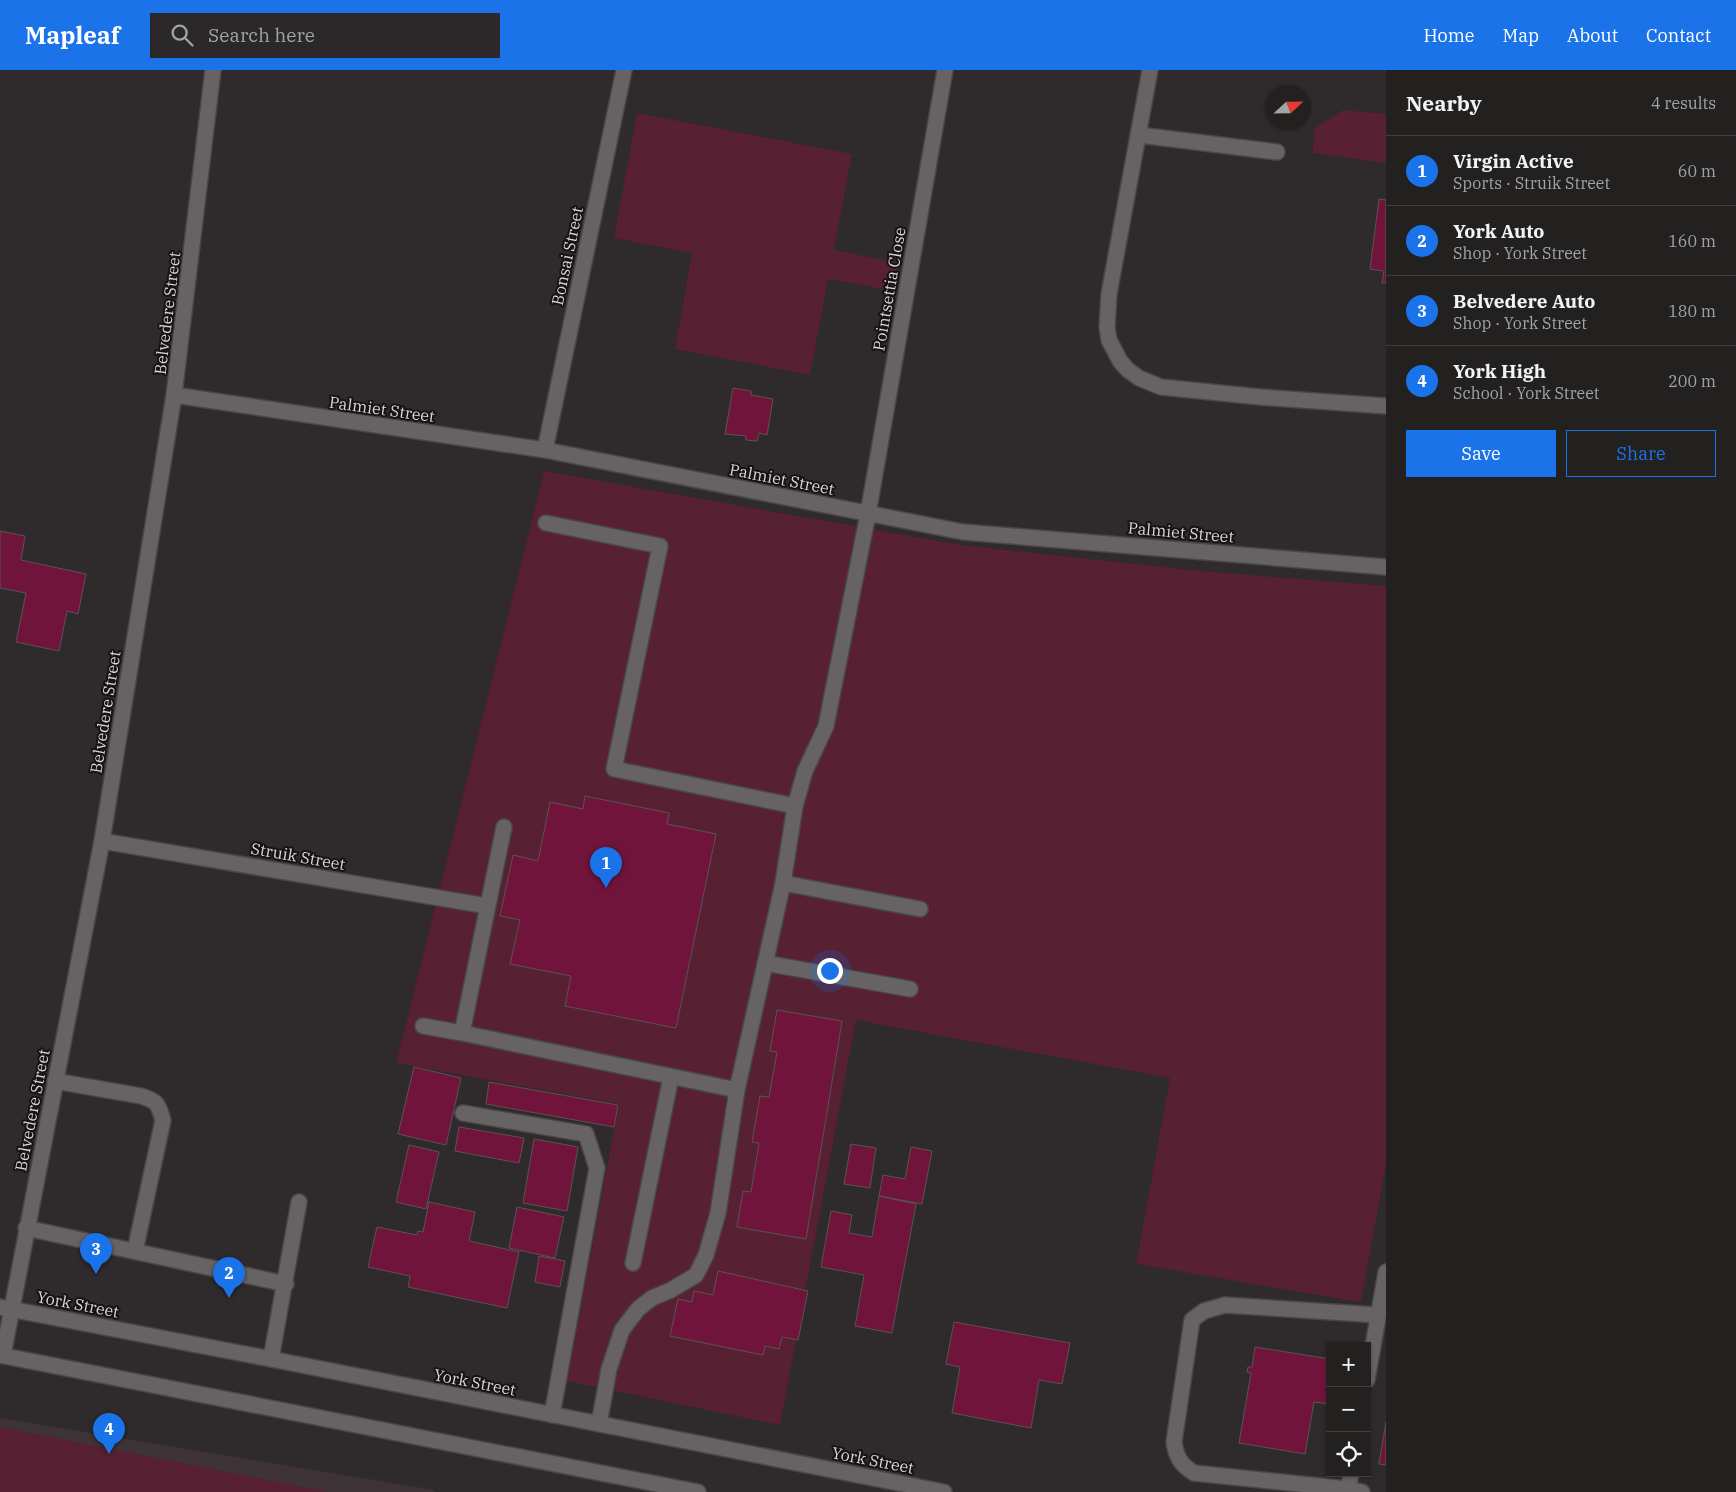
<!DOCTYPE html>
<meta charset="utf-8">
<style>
body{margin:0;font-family:"IBM Plex Serif",serif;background:#2b2829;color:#f1f3f6}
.controls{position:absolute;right:15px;bottom:15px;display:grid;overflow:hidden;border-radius:0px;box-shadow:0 1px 4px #0004}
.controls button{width:45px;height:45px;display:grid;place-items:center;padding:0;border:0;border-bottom:1px solid #403e3e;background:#232020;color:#f1f3f6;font:25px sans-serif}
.compass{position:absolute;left:1266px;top:15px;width:45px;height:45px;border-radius:50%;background:#232020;box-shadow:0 1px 4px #0004;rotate:68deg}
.you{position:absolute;left:829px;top:900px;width:18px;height:18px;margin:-12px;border:4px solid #fff;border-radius:50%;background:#1a73e8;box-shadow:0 0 0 8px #1a73e833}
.badge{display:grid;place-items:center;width:32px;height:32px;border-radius:50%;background:#1a73e8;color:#fff;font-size:16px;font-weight:700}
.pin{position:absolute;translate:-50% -41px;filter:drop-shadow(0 1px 2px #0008)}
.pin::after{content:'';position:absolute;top:26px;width:18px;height:15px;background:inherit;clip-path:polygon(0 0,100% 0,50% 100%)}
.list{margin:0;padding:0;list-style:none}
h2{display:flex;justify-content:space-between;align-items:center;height:65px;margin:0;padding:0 20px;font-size:21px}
h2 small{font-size:16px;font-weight:400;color:#a3a3a5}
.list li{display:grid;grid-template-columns:32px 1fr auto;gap:15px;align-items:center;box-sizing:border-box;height:70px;padding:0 20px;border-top:1px solid #403e3e}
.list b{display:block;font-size:19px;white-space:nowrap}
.list p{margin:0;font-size:16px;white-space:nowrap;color:#a3a3a5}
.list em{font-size:16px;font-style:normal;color:#a3a3a5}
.actions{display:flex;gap:10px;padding:15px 20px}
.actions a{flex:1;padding:11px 0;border:1px solid #1a73e8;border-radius:0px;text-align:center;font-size:18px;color:#1a73e8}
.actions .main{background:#1a73e8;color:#fff}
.icon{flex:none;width:28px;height:28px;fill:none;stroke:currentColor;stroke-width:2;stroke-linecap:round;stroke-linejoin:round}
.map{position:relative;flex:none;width:1386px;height:1422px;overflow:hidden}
header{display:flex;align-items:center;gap:30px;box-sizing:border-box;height:70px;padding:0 25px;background:#1a73e8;color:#fff}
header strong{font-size:24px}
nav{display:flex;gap:28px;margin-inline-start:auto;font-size:18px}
.search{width:350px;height:45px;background:#2b2829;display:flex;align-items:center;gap:12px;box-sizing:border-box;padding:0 18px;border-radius:0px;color:#a3a3a5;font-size:19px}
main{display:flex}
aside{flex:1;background:#232020}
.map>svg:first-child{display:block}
</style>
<header>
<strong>Mapleaf</strong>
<div class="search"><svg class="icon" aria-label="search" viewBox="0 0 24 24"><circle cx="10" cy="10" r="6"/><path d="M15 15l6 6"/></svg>Search here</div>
<nav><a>Home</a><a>Map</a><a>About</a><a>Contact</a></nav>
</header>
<main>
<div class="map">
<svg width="1386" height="1422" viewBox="0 0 1386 1422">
<rect width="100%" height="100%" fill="#2f2a2b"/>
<path fill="#3e3336" d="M0,1348L435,1420L434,1422H0Z"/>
<path fill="#572033" d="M1343,40L1386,44V93L1313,83L1314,59Z
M637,43L852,84L834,180L899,193L894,221L828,209L810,305L675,279L692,183L614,168Z
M544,401L961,475L1200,501L1386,516V1095L1361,1232L1136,1194L1170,1008L856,950L780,1355L567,1311L619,1034L396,993Z
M0,1357L329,1422H0Z"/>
<path fill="#70143b" stroke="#595455" d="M1379,129L1386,130V213H1382L1384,201L1370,199Z
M733,318L751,321V325L773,329L767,365L759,363L757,371L746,370V366L725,364Z
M0,461L25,466L21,490L86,504L78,544L67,541L59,581L16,572L26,523L0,518Z
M585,726L669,743L667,754L716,764L676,958L565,936L571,906L510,894L520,850L500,846L513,785L538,791L550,732L583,739Z
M777,940L842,951L806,1169L737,1157L743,1121L751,1122L759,1073L752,1072L760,1026L769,1027L777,982L770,981Z
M414,997L461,1008L446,1075L398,1064Z
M489,1012L618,1035L614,1057L486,1034Z
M459,1057L524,1068L519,1093L455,1081Z
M534,1069L578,1077L567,1141L523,1133Z
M851,1074L876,1078L870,1118L844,1114Z
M409,1075L439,1082L426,1139L396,1132Z
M911,1077L932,1081L922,1134L879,1126L883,1105L905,1109Z
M879,1126L916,1134L892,1263L855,1256L864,1205L821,1197L831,1141L852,1145L849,1163L872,1167Z
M429,1132L475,1142L469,1171L519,1182L507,1238L408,1217L410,1206L368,1197L377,1157L417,1165L418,1161L423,1162Z
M517,1137L564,1147L555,1188L509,1178Z
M539,1186L565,1191L560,1217L535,1212Z
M718,1201L808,1221L798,1270L782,1267L779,1279L765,1276L763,1285L670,1266L678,1229L692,1232L694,1221L713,1225Z
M954,1252L1070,1273L1062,1314L1039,1310L1031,1358L952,1343L960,1297L946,1294Z
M1255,1277L1330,1289V1334L1314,1332L1305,1384L1239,1373L1251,1303L1247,1302L1248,1297H1252Z
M1386,1352V1395L1379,1394Z"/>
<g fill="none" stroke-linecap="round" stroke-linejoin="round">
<defs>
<path id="service" d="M546,453L660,476L614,699L795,736
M504,757L462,963L737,1020
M783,813L920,839
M765,893L910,919
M423,956L462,963
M55,1011L141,1026C157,1031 158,1033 163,1050L135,1181
M463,1043L586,1064L597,1098L552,1345
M26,1158L286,1214
M633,1193L671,1007
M271,1289L299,1132
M1362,1422L1348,1419L1194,1403C1181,1395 1176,1387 1174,1372L1192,1250L1204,1241L1225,1235L1378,1245"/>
<path id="minor" d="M1150,0L1109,224L1107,257L1109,270L1120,291L1128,300L1139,308L1161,317L1260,327L1386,336
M1139,65L1277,82
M174,325L545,380L963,462L1386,497
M545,380L624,0
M102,771L487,836
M3,1285L102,771L174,325L213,0
M1367,1310L1386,1202
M599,1354L609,1299L622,1260L638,1239L652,1228L671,1220L696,1205L706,1185L718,1143L737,1020L783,813L795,736L805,701L826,656L868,444L945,0
M1348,1422L1351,1403"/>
<path id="secondary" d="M0,1237L271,1289L944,1422
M0,1285L698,1422"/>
</defs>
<use href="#service" stroke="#494646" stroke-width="18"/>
<use href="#minor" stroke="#494646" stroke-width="18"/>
<use href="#secondary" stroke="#494646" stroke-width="18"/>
<use href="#service" stroke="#676264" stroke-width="15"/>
<use href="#minor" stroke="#676264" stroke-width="15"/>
<use href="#secondary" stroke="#676264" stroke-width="15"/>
</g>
<g text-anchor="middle" stroke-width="4" stroke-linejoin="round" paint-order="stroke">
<g font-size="16" fill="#d9d6d6" stroke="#151314">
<text transform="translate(567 186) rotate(-78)" y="6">Bonsai Street</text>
<text transform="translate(889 219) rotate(-80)" y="6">Pointsettia Close</text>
<text transform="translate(167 243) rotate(-83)" y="6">Belvedere Street</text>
<text transform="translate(382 339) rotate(8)" y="6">Palmiet Street</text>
<text transform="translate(782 409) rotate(11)" y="6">Palmiet Street</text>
<text transform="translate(1181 462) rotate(5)" y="6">Palmiet Street</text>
<text transform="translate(105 642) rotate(-81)" y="6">Belvedere Street</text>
<text transform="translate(298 786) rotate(10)" y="6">Struik Street</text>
<text transform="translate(32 1040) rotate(-79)" y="6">Belvedere Street</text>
<text transform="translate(78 1234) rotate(11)" y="6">York Street</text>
<text transform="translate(475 1312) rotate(11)" y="6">York Street</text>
<text transform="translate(873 1390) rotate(11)" y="6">York Street</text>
</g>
</g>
</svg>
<div class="controls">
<button>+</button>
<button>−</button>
<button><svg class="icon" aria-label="locate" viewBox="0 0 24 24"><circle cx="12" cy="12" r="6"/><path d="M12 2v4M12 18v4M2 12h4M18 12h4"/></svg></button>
</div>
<svg class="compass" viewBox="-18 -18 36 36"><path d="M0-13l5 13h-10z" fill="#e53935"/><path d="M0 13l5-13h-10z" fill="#a3a3a5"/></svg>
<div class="you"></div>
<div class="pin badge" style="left:606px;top:818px">1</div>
<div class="pin badge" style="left:229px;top:1228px">2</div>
<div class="pin badge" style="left:96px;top:1204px">3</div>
<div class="pin badge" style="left:109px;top:1384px">4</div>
</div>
<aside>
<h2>Nearby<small>4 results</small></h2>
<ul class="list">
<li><span class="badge">1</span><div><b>Virgin Active</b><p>Sports · Struik Street</p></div><em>60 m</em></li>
<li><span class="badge">2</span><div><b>York Auto</b><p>Shop · York Street</p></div><em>160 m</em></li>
<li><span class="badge">3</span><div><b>Belvedere Auto</b><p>Shop · York Street</p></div><em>180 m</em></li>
<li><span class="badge">4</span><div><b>York High</b><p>School · York Street</p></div><em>200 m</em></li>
</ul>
<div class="actions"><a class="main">Save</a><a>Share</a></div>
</aside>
</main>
